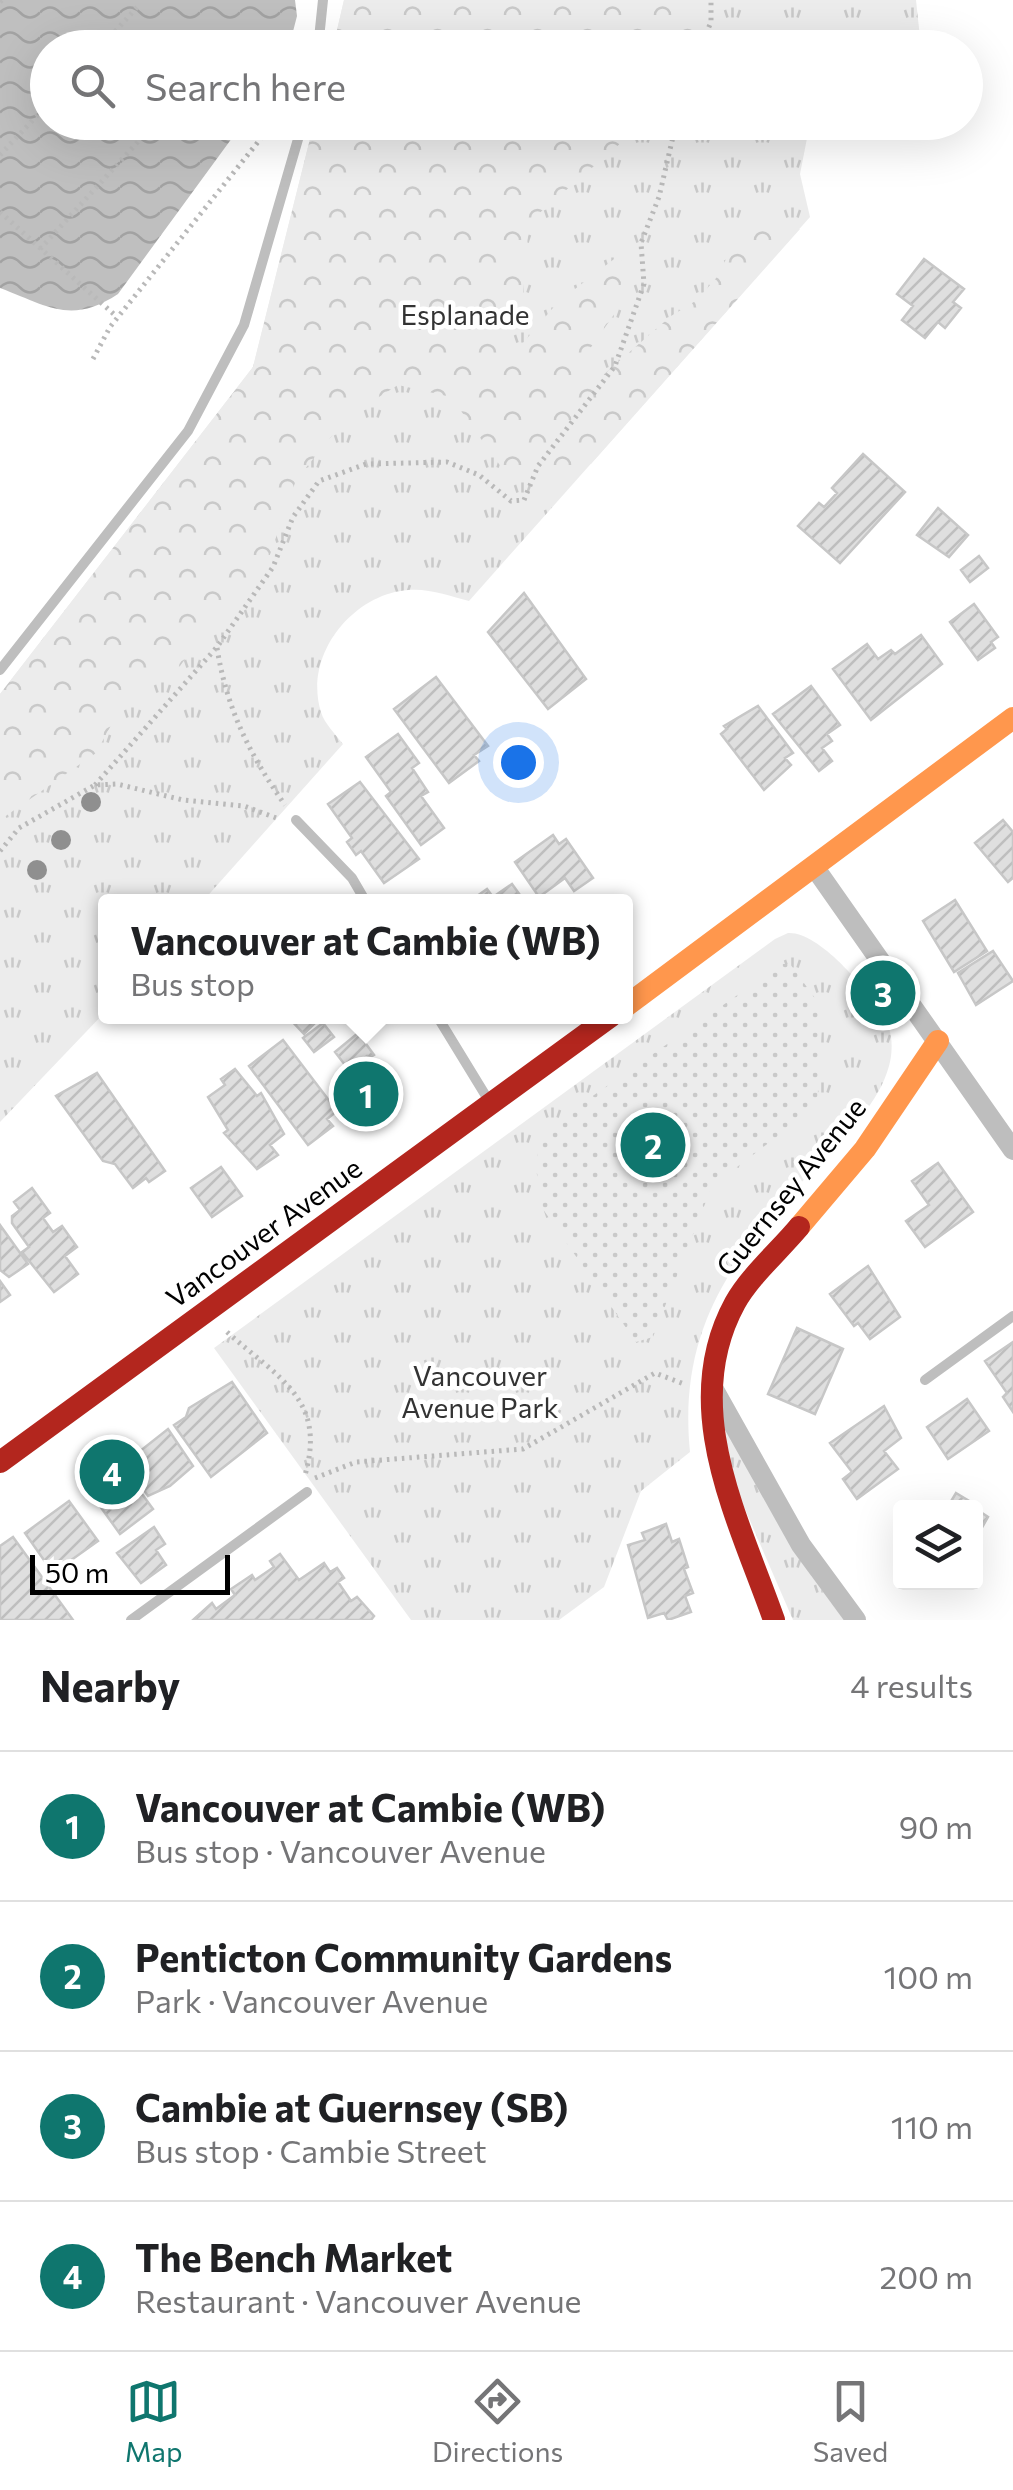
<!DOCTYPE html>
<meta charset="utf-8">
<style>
body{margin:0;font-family:Commissioner,sans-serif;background:#f2f2f2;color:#202124}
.controls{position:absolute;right:30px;bottom:30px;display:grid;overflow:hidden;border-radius:10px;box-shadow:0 10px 40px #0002}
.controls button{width:90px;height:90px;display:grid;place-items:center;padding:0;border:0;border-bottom:2px solid #e0e0e0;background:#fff;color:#202124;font:50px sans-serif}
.scale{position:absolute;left:30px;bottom:25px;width:200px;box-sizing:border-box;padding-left:10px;border:5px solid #000;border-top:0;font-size:28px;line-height:35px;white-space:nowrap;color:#000;-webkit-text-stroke:8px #fff;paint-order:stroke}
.you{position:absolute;left:518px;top:762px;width:35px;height:35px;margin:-25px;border:8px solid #fff;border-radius:50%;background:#1a73e8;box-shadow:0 0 0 15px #1a73e833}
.badge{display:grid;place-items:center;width:65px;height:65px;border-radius:50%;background:#0f766e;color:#fff;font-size:32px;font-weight:700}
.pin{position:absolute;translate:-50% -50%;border:5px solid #fff;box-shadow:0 2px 10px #0006}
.popup{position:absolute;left:98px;top:894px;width:535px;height:130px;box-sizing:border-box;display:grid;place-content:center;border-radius:10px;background:#fff;filter:drop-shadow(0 2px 8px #0005);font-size:32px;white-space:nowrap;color:#757577}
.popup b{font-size:38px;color:#202124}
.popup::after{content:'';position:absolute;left:50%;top:100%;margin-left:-20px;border:20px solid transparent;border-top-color:#fff}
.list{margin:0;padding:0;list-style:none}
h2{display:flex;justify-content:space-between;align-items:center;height:130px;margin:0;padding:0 40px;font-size:42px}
h2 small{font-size:32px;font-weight:400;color:#757577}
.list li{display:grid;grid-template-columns:65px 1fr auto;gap:30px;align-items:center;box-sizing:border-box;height:150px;padding:0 40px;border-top:2px solid #e0e0e0}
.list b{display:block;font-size:38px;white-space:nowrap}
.list p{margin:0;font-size:32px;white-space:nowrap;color:#757577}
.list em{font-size:32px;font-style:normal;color:#757577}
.icon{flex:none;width:55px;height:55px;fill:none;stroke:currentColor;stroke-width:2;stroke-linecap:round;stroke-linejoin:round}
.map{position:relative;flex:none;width:1013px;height:1620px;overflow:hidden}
.search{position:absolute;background:#fff;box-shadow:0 10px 40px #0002;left:30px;right:30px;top:30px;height:110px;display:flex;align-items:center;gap:25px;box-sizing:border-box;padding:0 35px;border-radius:55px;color:#757577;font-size:38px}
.sheet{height:730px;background:#fff}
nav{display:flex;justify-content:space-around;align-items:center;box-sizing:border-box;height:140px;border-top:2px solid #e0e0e0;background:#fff;font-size:28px;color:#757577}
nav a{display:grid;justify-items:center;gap:5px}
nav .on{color:#0f766e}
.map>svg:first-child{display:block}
</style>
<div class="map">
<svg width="1013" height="1620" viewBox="0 0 1013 1620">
<defs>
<pattern id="grass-tufts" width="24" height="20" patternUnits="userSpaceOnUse" patternTransform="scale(2.5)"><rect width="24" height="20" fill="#ececec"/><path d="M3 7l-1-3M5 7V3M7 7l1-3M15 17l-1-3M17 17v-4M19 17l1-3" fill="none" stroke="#c9c9c9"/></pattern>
<pattern id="forest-crowns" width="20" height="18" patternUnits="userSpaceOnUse" patternTransform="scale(2.5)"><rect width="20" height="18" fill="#ececec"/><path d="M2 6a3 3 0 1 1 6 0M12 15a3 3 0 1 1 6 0" fill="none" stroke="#c9c9c9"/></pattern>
<pattern id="garden-dots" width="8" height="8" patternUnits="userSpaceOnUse" patternTransform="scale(2.5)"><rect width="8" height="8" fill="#ececec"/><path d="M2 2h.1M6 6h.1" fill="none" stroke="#c9c9c9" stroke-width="1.8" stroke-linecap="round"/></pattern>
<pattern id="water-waves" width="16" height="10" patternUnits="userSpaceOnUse" patternTransform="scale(2.5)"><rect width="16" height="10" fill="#bfbfbf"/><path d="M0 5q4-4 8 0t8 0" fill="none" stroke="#a2a2a2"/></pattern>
<pattern id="building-hatch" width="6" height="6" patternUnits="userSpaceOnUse" patternTransform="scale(2.5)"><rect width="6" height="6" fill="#dfdfdf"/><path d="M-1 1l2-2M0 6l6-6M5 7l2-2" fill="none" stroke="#bebebe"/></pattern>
</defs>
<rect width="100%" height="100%" fill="#fff"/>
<path fill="url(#grass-tufts)" d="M344,0H916L921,47L333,48Z
M314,123H810L800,174L810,217L469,601C450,596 429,588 408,590C353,594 303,655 321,712C324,723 336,735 343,744L203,901L106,902V1011L0,1122V694L253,367Z
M788,933C821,931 877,999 889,1029C893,1039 892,1056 889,1066C879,1103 848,1132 823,1159C739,1249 677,1322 690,1452L641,1491L604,1587L559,1620H411L214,1348L775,939Z
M726,1429L812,1577L844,1620H793L725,1463Z"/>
<path fill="url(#forest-crowns)" d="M344,0H705L686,47H333Z
M314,123H644L529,222L523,296L499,331L504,346L523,343L558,302L622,253L620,306L589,350L602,376L671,316L697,300L717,277L736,239L769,223L800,229L591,464L509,478L451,397L398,385L347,417L296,480L266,566L216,616L180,666L122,705L96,753L0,820V694L253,367Z"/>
<path fill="url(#garden-dots)" d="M782,964H790L823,1009L817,1106L712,1186L653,1337L636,1342L540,1205L536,1165L541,1132Z"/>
<path fill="url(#water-waves)" d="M0,0H295L297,16L289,47L48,48V122L243,123L118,294C71,325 48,306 0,288Z"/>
<path fill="url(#building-hatch)" stroke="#c7c7c7" stroke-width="2.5" d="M924,259L964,289L953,302L961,308L945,328L938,322L925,338L902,320L913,306L897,294Z
M863,454L905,492L840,563L798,526L819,503L824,507L837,493L832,488Z
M938,508L968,535L949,557L917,535Z
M979,556L988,568L970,582L961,570Z
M524,593L586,679L548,709L488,632Z
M974,604L998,637L991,642L995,648L978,660L950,622Z
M921,635L942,664L871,720L833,669L867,644L878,659L891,650L895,654Z
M436,677L488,746L474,755L479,761L449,783L394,709Z
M811,686L840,725L827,734L832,741L822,748L832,761L819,771L773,714Z
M758,706L793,753L785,758L791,765L764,790L721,734L727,729L724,726Z
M398,734L419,763L412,768L428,792L421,796L444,828L421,845L386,796L391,792L366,757Z
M360,782L419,859L384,883L361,851L356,855L347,842L352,838L328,804Z
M1003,820L1013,832V878L1008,882L975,843Z
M553,835L559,844L566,839L593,878L574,891L565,878L539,897L515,862Z
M512,884L525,902L470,901L487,889L493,897Z
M955,900L987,951L954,972L923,921Z
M993,951L1013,981L976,1005L958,973Z
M287,1016H322L304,1034Z
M323,1023L334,1037L314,1052L303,1038Z
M358,1033L374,1055L349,1070L335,1052Z
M283,1040L337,1111L327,1119L333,1126L308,1145L249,1066Z
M367,1056L395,1088L366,1112L339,1077Z
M235,1069L257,1096L261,1093L284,1134L270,1145L278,1155L257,1169L224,1133L228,1130L208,1097L225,1085L221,1079Z
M97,1073L165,1171L149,1182L146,1178L133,1188L115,1164L103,1161L56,1096Z
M938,1163L973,1212L925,1247L906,1221L929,1205L912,1181Z
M221,1167L242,1196L212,1217L191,1188Z
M32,1188L50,1213L43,1218L53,1232L62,1226L77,1247L65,1256L78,1274L54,1292L22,1252L29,1247L12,1223V1216L20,1210L14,1202Z
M0,1225L28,1264L9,1277L0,1270Z
M868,1266L900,1317L870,1339L858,1323L854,1326L830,1294Z
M0,1281L10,1295L0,1302Z
M797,1328L843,1349L815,1414L768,1394Z
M1013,1342V1412L1003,1397L1007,1393L985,1361Z
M232,1382L267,1433L211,1477L174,1425L186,1417L189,1408Z
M967,1399L989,1431L948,1459L927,1427Z
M884,1406L901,1438L884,1451L898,1469L857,1499L843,1479L852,1472L830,1443Z
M168,1429L193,1466L170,1486L148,1496L125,1463Z
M120,1464L153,1509L120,1534L87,1488Z
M956,1493L971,1502L973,1508H947Z
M69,1501L98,1541L53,1573L25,1533Z
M976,1509L988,1517L976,1538Z
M666,1524L672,1542L679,1539L688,1567L684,1569L693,1593L685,1596L691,1612L668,1620L664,1613L648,1618L628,1545L645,1540L642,1533Z
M154,1527L165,1544L156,1550L166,1565L141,1583L117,1553Z
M13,1537L73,1620H0V1546Z
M280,1554L299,1580L324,1563L330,1572L337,1568L344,1578L338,1582L351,1601L357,1597L374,1616L371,1620H193L212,1603L216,1609L235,1595L231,1589L252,1575L255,1580L274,1567L270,1561Z"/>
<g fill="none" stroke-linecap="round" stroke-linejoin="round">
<path stroke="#b9b9b9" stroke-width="5" stroke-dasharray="2.5 5" stroke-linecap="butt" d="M0,2L2,0
M100,48L140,4
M700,48L711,22V0
M0,155L48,104
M0,212L117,317
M40,249L156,122
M93,359L110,327L274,122
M217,648C227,710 250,755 285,805
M95,785L217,647L273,567L293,517L319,481L366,464L447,462L479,475L511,501L524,500L538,466L615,366L644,284L641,243L659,197L675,128L683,122
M0,851L19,828L95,785L117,784L183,800L244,806L279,819
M227,1332C278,1378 327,1399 305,1475
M315,1478L356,1462L523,1449L655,1373L684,1384"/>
<path stroke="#bebebe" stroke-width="10" d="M318,48L323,0
M0,670L188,431L244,325L303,122
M296,820L352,878L366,902
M437,1016L489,1101
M925,1380L1013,1316
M131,1620L307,1492"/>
<path stroke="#bebebe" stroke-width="20" d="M815,868L1013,1150
M713,1388L801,1545L856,1620"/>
<path stroke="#ff974d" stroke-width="22" d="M626,1006L1013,718
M799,1227L865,1149L938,1041"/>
<path stroke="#b3261e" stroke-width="22" d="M0,1462L611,1016
M774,1620C739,1520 678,1407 735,1303C750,1276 779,1251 799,1227"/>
</g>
<g fill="#8f8f8f">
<circle cx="91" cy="802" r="10"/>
<circle cx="61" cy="840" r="10"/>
<circle cx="37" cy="870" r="10"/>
</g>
<g text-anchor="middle" stroke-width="9" stroke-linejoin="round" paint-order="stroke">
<g font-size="28" fill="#333" stroke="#fff">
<text x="465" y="325">Esplanade</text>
<text x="480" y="1386">Vancouver<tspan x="480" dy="32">Avenue Park</tspan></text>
</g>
<g font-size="28" fill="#000" stroke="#fff">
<text transform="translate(791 1187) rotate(-51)" y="10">Guernsey Avenue</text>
<text transform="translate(264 1233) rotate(-36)" y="10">Vancouver Avenue</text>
</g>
</g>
</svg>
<div class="controls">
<button><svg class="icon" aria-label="layers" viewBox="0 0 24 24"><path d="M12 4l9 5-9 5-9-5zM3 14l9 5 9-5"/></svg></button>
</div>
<div class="scale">50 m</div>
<div class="you"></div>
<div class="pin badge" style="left:366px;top:1094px">1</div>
<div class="popup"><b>Vancouver at Cambie (WB)</b>Bus stop</div>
<div class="pin badge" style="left:653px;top:1145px">2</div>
<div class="pin badge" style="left:883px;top:993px">3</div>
<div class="pin badge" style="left:112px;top:1472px">4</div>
<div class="search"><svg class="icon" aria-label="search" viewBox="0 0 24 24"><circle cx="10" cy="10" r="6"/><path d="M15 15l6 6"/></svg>Search here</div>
</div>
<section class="sheet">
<h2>Nearby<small>4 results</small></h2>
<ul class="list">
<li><span class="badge">1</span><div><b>Vancouver at Cambie (WB)</b><p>Bus stop · Vancouver Avenue</p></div><em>90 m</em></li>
<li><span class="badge">2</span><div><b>Penticton Community Gardens</b><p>Park · Vancouver Avenue</p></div><em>100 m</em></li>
<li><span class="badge">3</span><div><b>Cambie at Guernsey (SB)</b><p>Bus stop · Cambie Street</p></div><em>110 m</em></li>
<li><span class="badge">4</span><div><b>The Bench Market</b><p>Restaurant · Vancouver Avenue</p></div><em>200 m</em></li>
</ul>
</section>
<nav>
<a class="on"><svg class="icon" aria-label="map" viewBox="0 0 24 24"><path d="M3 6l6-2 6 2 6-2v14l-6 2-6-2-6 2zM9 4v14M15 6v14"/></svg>Map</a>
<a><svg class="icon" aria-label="directions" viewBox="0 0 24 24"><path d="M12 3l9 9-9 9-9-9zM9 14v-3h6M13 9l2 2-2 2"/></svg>Directions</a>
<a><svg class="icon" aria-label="saved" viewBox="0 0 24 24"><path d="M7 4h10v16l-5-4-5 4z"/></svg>Saved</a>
</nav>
